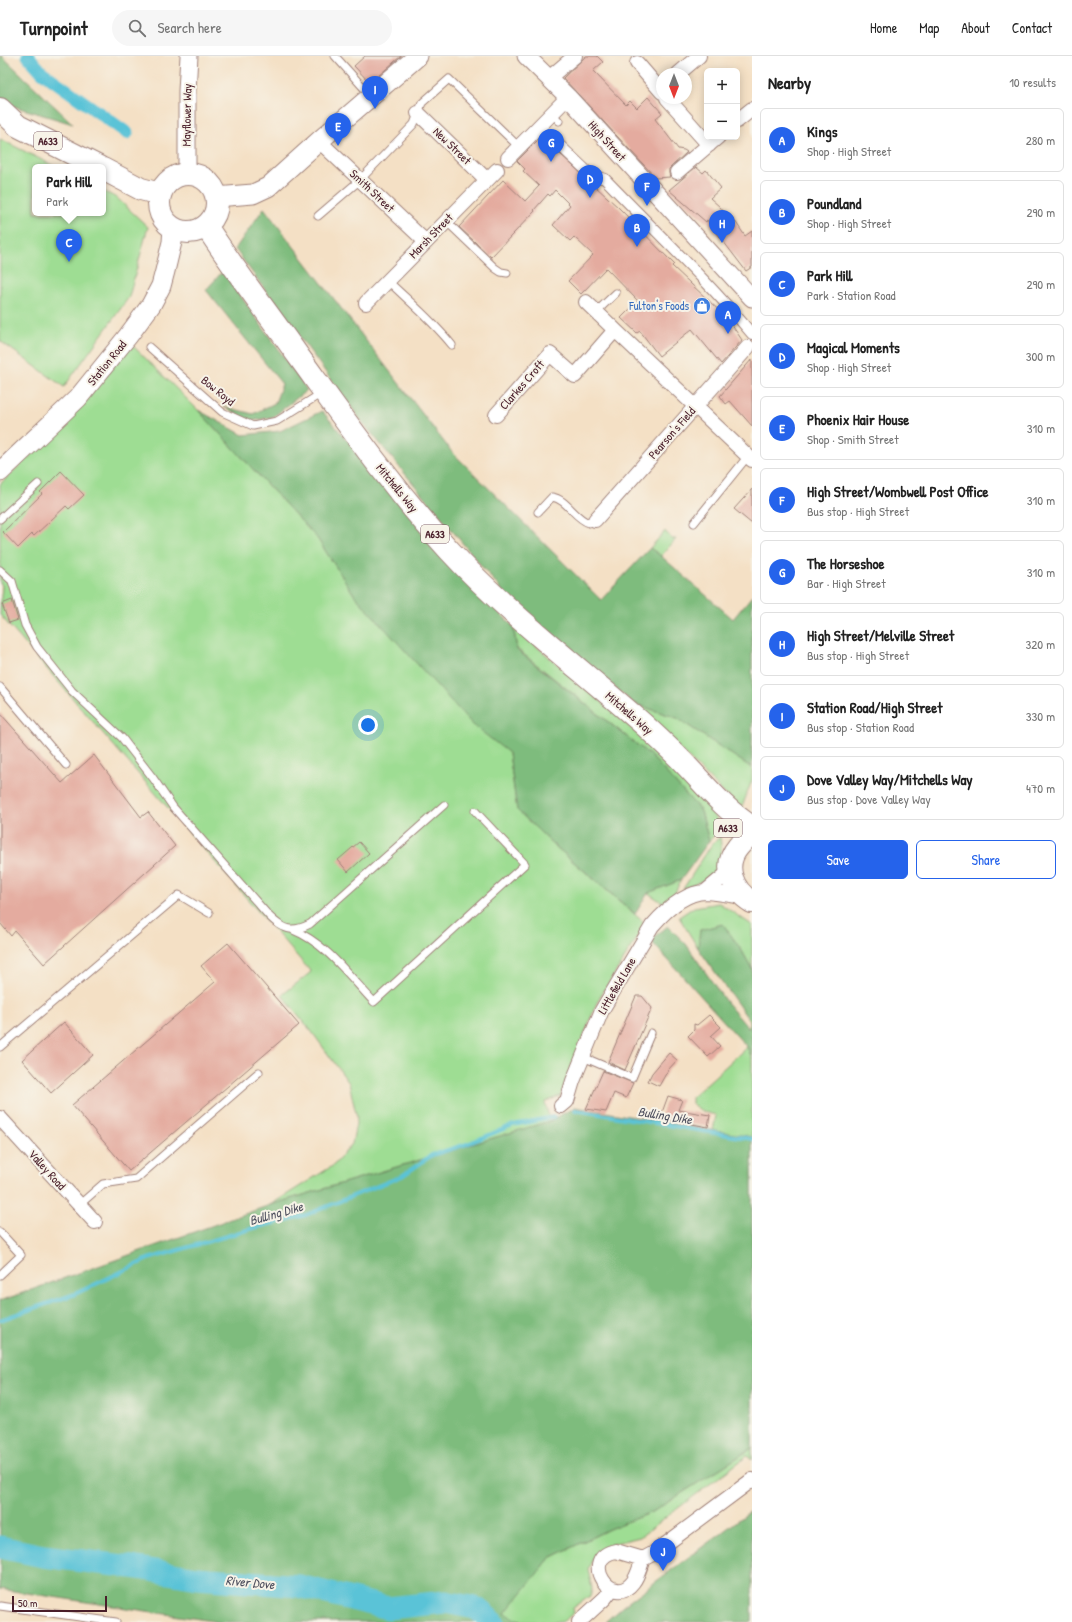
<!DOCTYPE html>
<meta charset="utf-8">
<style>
body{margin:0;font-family:"Patrick Hand",sans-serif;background:#f6f6f6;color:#222}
.controls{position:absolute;right:12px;top:12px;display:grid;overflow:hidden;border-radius:6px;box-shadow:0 2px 10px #0003}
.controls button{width:36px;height:36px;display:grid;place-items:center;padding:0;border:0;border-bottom:1px solid #e0e0e0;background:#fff;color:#222;font:20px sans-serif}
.compass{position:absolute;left:656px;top:12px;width:36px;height:36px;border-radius:50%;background:#fff;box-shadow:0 2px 10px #0003;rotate:180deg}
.scale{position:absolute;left:12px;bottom:10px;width:95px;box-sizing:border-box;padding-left:4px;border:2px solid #4a1f2b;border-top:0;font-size:11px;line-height:14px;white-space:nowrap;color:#4a1f2b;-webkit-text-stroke:3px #f7f3e8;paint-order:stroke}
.you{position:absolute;left:368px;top:669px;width:14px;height:14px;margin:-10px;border:3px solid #fff;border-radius:50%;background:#1a73e8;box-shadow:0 0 0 6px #1a73e833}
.badge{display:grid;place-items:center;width:26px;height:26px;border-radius:50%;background:#2563eb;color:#fff;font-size:13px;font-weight:700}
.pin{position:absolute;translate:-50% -33px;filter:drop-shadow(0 1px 2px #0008)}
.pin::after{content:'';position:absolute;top:21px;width:14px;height:12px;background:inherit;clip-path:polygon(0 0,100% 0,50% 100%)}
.popup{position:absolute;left:32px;top:108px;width:74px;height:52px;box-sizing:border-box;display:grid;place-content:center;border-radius:6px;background:#fff;filter:drop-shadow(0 1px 3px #0005);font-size:13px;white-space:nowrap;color:#767676}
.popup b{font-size:15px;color:#222}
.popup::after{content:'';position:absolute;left:50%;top:100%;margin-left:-8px;border:8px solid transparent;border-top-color:#fff}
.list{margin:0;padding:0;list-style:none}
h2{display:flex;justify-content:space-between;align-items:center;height:52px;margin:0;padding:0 16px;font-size:17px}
h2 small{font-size:13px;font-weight:400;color:#767676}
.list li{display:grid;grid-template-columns:26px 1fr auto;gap:12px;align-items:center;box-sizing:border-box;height:64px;margin:0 8px 8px;padding:0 8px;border:1px solid #e0e0e0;border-radius:6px}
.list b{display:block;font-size:15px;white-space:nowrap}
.list p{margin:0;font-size:13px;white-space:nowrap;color:#767676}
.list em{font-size:13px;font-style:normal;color:#767676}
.actions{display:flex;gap:8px;padding:12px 16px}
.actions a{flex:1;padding:9px 0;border:1px solid #2563eb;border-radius:6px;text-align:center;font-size:14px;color:#2563eb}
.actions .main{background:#2563eb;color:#fff}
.icon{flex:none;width:22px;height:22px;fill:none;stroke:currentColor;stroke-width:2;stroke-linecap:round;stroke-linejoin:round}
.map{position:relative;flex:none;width:752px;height:1566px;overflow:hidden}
header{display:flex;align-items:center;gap:24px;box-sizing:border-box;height:56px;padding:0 20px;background:#fff;border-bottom:1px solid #e0e0e0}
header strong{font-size:19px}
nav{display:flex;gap:22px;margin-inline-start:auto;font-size:14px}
.search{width:280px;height:36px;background:#f6f6f6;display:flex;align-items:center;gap:10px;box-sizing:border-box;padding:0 14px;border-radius:22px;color:#767676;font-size:15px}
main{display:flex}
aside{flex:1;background:#fff}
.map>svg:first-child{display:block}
</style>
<header>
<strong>Turnpoint</strong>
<div class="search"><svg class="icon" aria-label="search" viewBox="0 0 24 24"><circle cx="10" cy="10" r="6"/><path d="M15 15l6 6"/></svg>Search here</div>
<nav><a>Home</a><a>Map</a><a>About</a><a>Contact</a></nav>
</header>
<main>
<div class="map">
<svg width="752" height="1566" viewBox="0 0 752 1566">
<rect width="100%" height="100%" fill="#f7f3e8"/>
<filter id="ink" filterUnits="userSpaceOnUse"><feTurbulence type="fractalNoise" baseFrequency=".025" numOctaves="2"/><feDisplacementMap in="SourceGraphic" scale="8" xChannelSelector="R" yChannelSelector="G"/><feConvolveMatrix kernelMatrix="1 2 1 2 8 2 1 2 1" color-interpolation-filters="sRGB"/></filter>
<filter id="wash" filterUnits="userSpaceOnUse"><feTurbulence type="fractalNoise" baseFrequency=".012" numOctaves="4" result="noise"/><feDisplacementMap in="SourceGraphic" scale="16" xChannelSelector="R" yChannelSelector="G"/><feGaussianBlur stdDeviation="0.9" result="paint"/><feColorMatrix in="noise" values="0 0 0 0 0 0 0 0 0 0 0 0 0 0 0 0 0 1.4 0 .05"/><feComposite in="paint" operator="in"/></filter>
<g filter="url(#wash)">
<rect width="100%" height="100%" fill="#f4e0c5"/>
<path fill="#9edd93" stroke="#747e5f" d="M0,83L56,111H35V157H103V135L117,142L148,171L129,241L64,331L0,285Z
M131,288L198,354L317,482L355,540L509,697L517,754L555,790L646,868L598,944L560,1040L545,1046L550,1065L270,1149L334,1109L352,1088L357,1062L349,1027L312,976L282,939L311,916L0,559L2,529L0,527V428L77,355Z
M665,475L672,483H676L661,500L650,492Z
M513,570L658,695L703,742L719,767V774L709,785L701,755L650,699L517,593Z
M633,647L677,662L752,712V724L741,754Z
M720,781C726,818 713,820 683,833L712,788Z
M681,824L674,839L663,847L648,837Z
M719,847L752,869V913L742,895L723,868L700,874L698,892L679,861L694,851Z
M747,991L752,1002V1081L713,1075L716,1059L703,1056L692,1048V1041Z
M752,1392V1404L747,1400L640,1481L607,1489L595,1497L588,1513L592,1533L590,1540L573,1552L574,1557L562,1566H522L504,1557L550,1502L609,1473L654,1455Z"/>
<path fill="#7ebc7d" stroke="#646e54" d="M0,0H2L73,68L3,47L0,43Z
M264,152L451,395L601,544L650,492L661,500L733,563L752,540V712L677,662L633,647L508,542L363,367L235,193Z
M223,215L307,334L273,361L252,365L222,350L253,358L275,347L282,328L206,234Z
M198,354L243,379L280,375L322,355L478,535L513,570L517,594L650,699L701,755L709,785L681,824L648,837L635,858L555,790L517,754L509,697L473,669L355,540L317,482Z
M723,868L742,895L752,913V1002L747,991L650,884L668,870L686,888L726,946L749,973V964L698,892L700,874Z
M575,1051L752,1081V1392L654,1455L609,1473L550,1502L505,1557L522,1566H219L0,1533V1245L270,1149L550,1065Z
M752,1454V1566H605L623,1550Z"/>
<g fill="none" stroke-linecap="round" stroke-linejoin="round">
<path stroke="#5ac3d7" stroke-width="4" d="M575,1054L752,1083
M0,1264L75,1238L148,1203L254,1172L306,1159L402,1120L432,1099L467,1088L513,1069L554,1061"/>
<path stroke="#5ac3d7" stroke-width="13" d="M28,0L42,16L127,77"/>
<path stroke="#5ac3d7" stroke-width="23" d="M0,1491L43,1500L132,1511L198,1522L299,1530L388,1552L445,1546L476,1552L493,1566"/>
</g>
<g id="blocks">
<path fill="#e4ab9f" d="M365,0H401L370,27L354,10Z
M586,0H597L603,6L593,15L626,49L630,45L637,52L648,41L662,57L655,63L678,93L684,94L687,96L669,113V117L670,121L656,122L563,22Z
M540,82L541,86L543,88H549L619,152L674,208L672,210L727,262L742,284L721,308L692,273L659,300L640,275L637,277L621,262L638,245L606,212L581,238L568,225L593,199L574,181L570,185L553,169L570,149L555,134L550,140L548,138L534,154L535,155L491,201L459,171L503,124L525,145L539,130L523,115L525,113L517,105Z
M696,111L703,117L706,114L721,132L710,142L720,151L730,164L733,162L745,180L752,175V211L746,215L707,164L706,166L669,134Z
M752,303V370L730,345L726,348L720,340Z
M61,415L84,439L69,453L66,450L34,480L32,478L18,492L3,476L42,438L40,436Z
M752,433V468L734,453Z
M12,544L18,564L9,567L2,548Z
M0,657L62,727L94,699L141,761L148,756L175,790L44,908L15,875L11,880L0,867Z
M359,786L369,797L348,816L338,804Z
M228,887L299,969L129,1115L72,1049L215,926L201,910Z
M636,940H642L652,952L625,1014L608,1006Z
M709,959L721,971L711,980L720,990L708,1001L688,980L694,974V968L697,969Z
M64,966L93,999L51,1037L22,1004Z
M669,997L677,1004L668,1014L659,1030L648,1025L652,1017Z
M603,1015L633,1027L626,1042L614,1037L606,1056L586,1053Z
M668,1040L682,1044L678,1054L710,1059L708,1071L660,1062Z"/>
</g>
</g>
<g filter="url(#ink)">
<use href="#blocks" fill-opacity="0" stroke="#9f8078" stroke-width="1"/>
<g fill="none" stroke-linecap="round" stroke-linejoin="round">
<defs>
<path id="service" d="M335,0L371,40
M552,57L559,65
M318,160L360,124L414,68L422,47L449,23L519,91
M446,165L495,212L501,216L507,217
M388,225C410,246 433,265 452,289
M596,256L616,237
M149,291L222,356L253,370L277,365L322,337
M538,456L552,441C567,443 574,462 589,467L595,464
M0,463L38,428
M694,467L748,400
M0,514L12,525L25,569L37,591L72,635L122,682L153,722L173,751L269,860C283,874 292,877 310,868L444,749
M0,631L66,709
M293,874C326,887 350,921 374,946L525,808L475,755
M0,991L179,839L209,857
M583,1001L632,1022L651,977
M79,1149L103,1128L136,1123L259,1016
M0,1176L21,1199L0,1219
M0,1550L116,1566"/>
<path id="pedestrian" d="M546,82L549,80L551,81L590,118L605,123C654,174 706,223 752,278"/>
<path id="minor" d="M637,7L662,36
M678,18L699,0
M549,22L575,0
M667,42L709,89
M418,57L487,124
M737,65L752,53
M319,85L426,186
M508,102L568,41
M677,116L718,81
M366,247L497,114
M615,274L752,404
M496,359L550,298L575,320L615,274L586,246
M595,464L748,291
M705,836L730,815
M561,1050L567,1045L573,1025L602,954L652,870C665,855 685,836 706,836C719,837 731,839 744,841
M0,1062L95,1166
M616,1495L643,1503C640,1510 638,1520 633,1526C612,1554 578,1502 616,1495Z
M643,1503L654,1497L752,1424
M579,1566L605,1542L612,1533"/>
<path id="tertiary" d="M526,0L568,41L752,242
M187,118V35L189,0"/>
<path id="secondary" d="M216,141L253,138L268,131L319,85L418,0
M0,416L78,342L128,280L151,249L161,230L165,215L172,186L173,172"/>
<path id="primary" d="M0,53L18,70L99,111
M103,113L141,133L160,138
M159 147a29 29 0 1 1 58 0a29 29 0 1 1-58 0Z
M206,170C235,215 268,257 299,301C347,367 394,434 450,495C508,558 577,610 642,667C654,678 666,689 678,701C702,725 722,752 752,771
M752,779C746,781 742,786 738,791C722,810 733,835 752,846"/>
</defs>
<use href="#service" stroke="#9f8078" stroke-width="9"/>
<use href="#pedestrian" stroke="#9f8078" stroke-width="12"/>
<use href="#minor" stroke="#9f8078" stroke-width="16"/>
<use href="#tertiary" stroke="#9f8078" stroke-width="19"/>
<use href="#secondary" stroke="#9f8078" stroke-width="21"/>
<use href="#primary" stroke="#9f8078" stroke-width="24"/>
<use href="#service" stroke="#fff" stroke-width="7"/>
<use href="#pedestrian" stroke="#fff" stroke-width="10"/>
<use href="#minor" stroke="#fff" stroke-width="14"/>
<use href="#tertiary" stroke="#fff" stroke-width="17"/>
<use href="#secondary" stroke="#fff" stroke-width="19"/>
<use href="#primary" stroke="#fff" stroke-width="22"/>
</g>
</g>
<defs>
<symbol id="shop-disc" viewBox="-11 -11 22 22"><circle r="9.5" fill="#3f7fe0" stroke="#f7f3e8"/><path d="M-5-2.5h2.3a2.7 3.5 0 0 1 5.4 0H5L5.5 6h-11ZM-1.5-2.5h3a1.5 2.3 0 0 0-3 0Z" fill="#fff"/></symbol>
</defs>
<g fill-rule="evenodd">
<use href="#shop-disc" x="692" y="240" width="20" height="20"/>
</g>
<g text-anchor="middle" stroke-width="4" stroke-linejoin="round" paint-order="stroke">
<g fill="#f7f3e8" stroke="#7e5f64" stroke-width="1">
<rect x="34" y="76" width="28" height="18" rx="3"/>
<rect x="421" y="469" width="28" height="18" rx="3"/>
<rect x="714" y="763" width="28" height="18" rx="3"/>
</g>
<g font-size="11" font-weight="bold" fill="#4a1f2b">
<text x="48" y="89">A633</text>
<text x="435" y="482">A633</text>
<text x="728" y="776">A633</text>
</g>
<g font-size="12" fill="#4a1f2b" stroke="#f7f3e8">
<text transform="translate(187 59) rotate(-89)" y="4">Mayflower Way</text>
<text transform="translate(607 85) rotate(48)" y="4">High Street</text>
<text transform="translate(452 90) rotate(44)" y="4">New Street</text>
<text transform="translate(372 135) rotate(43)" y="4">Smith Street</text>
<text transform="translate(431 180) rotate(-46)" y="4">Marsh Street</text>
<text transform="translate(107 307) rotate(-51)" y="4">Station Road</text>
<text transform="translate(522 329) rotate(-49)" y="4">Clarkes Croft</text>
<text transform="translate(218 335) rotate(39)" y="4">Bow Royd</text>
<text transform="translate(672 377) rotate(-49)" y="4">Pearson's Field</text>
<text transform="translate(397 432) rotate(51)" y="4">Mitchells Way</text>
<text transform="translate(629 657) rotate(41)" y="4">Mitchells Way</text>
<text transform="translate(617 930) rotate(-60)" y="4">Littlefield Lane</text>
<text transform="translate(47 1114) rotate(48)" y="4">Valley Road</text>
</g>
<g font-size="12" fill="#366cbe" stroke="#f7f3e8" text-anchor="end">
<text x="689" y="254">Fulton's Foods</text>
</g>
<g font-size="13" font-style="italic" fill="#4f505f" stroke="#f7f3e8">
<text transform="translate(665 1059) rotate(9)" y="5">Bulling Dike</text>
<text transform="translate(276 1157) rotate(-16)" y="5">Bulling Dike</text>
<text transform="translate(250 1526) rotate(5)" y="5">River Dove</text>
</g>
</g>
</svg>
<div class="controls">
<button>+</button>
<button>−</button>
</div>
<svg class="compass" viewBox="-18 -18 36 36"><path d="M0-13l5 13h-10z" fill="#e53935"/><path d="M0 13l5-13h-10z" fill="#767676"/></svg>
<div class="scale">50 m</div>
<div class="you"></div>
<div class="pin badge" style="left:728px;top:278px">A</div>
<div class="pin badge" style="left:637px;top:191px">B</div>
<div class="pin badge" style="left:69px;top:206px">C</div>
<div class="popup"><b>Park Hill</b>Park</div>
<div class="pin badge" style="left:590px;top:142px">D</div>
<div class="pin badge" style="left:338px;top:90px">E</div>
<div class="pin badge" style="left:647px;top:150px">F</div>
<div class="pin badge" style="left:551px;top:106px">G</div>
<div class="pin badge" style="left:722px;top:187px">H</div>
<div class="pin badge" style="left:375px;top:53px">I</div>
<div class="pin badge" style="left:663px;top:1515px">J</div>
</div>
<aside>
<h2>Nearby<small>10 results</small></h2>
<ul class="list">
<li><span class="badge">A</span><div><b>Kings</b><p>Shop · High Street</p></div><em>280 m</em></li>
<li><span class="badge">B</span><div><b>Poundland</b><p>Shop · High Street</p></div><em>290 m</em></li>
<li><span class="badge">C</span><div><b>Park Hill</b><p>Park · Station Road</p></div><em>290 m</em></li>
<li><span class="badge">D</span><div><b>Magical Moments</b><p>Shop · High Street</p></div><em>300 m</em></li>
<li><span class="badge">E</span><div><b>Phoenix Hair House</b><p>Shop · Smith Street</p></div><em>310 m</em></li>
<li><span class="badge">F</span><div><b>High Street/Wombwell Post Office</b><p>Bus stop · High Street</p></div><em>310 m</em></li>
<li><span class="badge">G</span><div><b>The Horseshoe</b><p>Bar · High Street</p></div><em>310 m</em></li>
<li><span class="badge">H</span><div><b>High Street/Melville Street</b><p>Bus stop · High Street</p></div><em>320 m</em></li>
<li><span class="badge">I</span><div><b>Station Road/High Street</b><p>Bus stop · Station Road</p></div><em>330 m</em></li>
<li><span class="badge">J</span><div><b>Dove Valley Way/Mitchells Way</b><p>Bus stop · Dove Valley Way</p></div><em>470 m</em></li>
</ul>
<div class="actions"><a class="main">Save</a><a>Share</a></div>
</aside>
</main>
